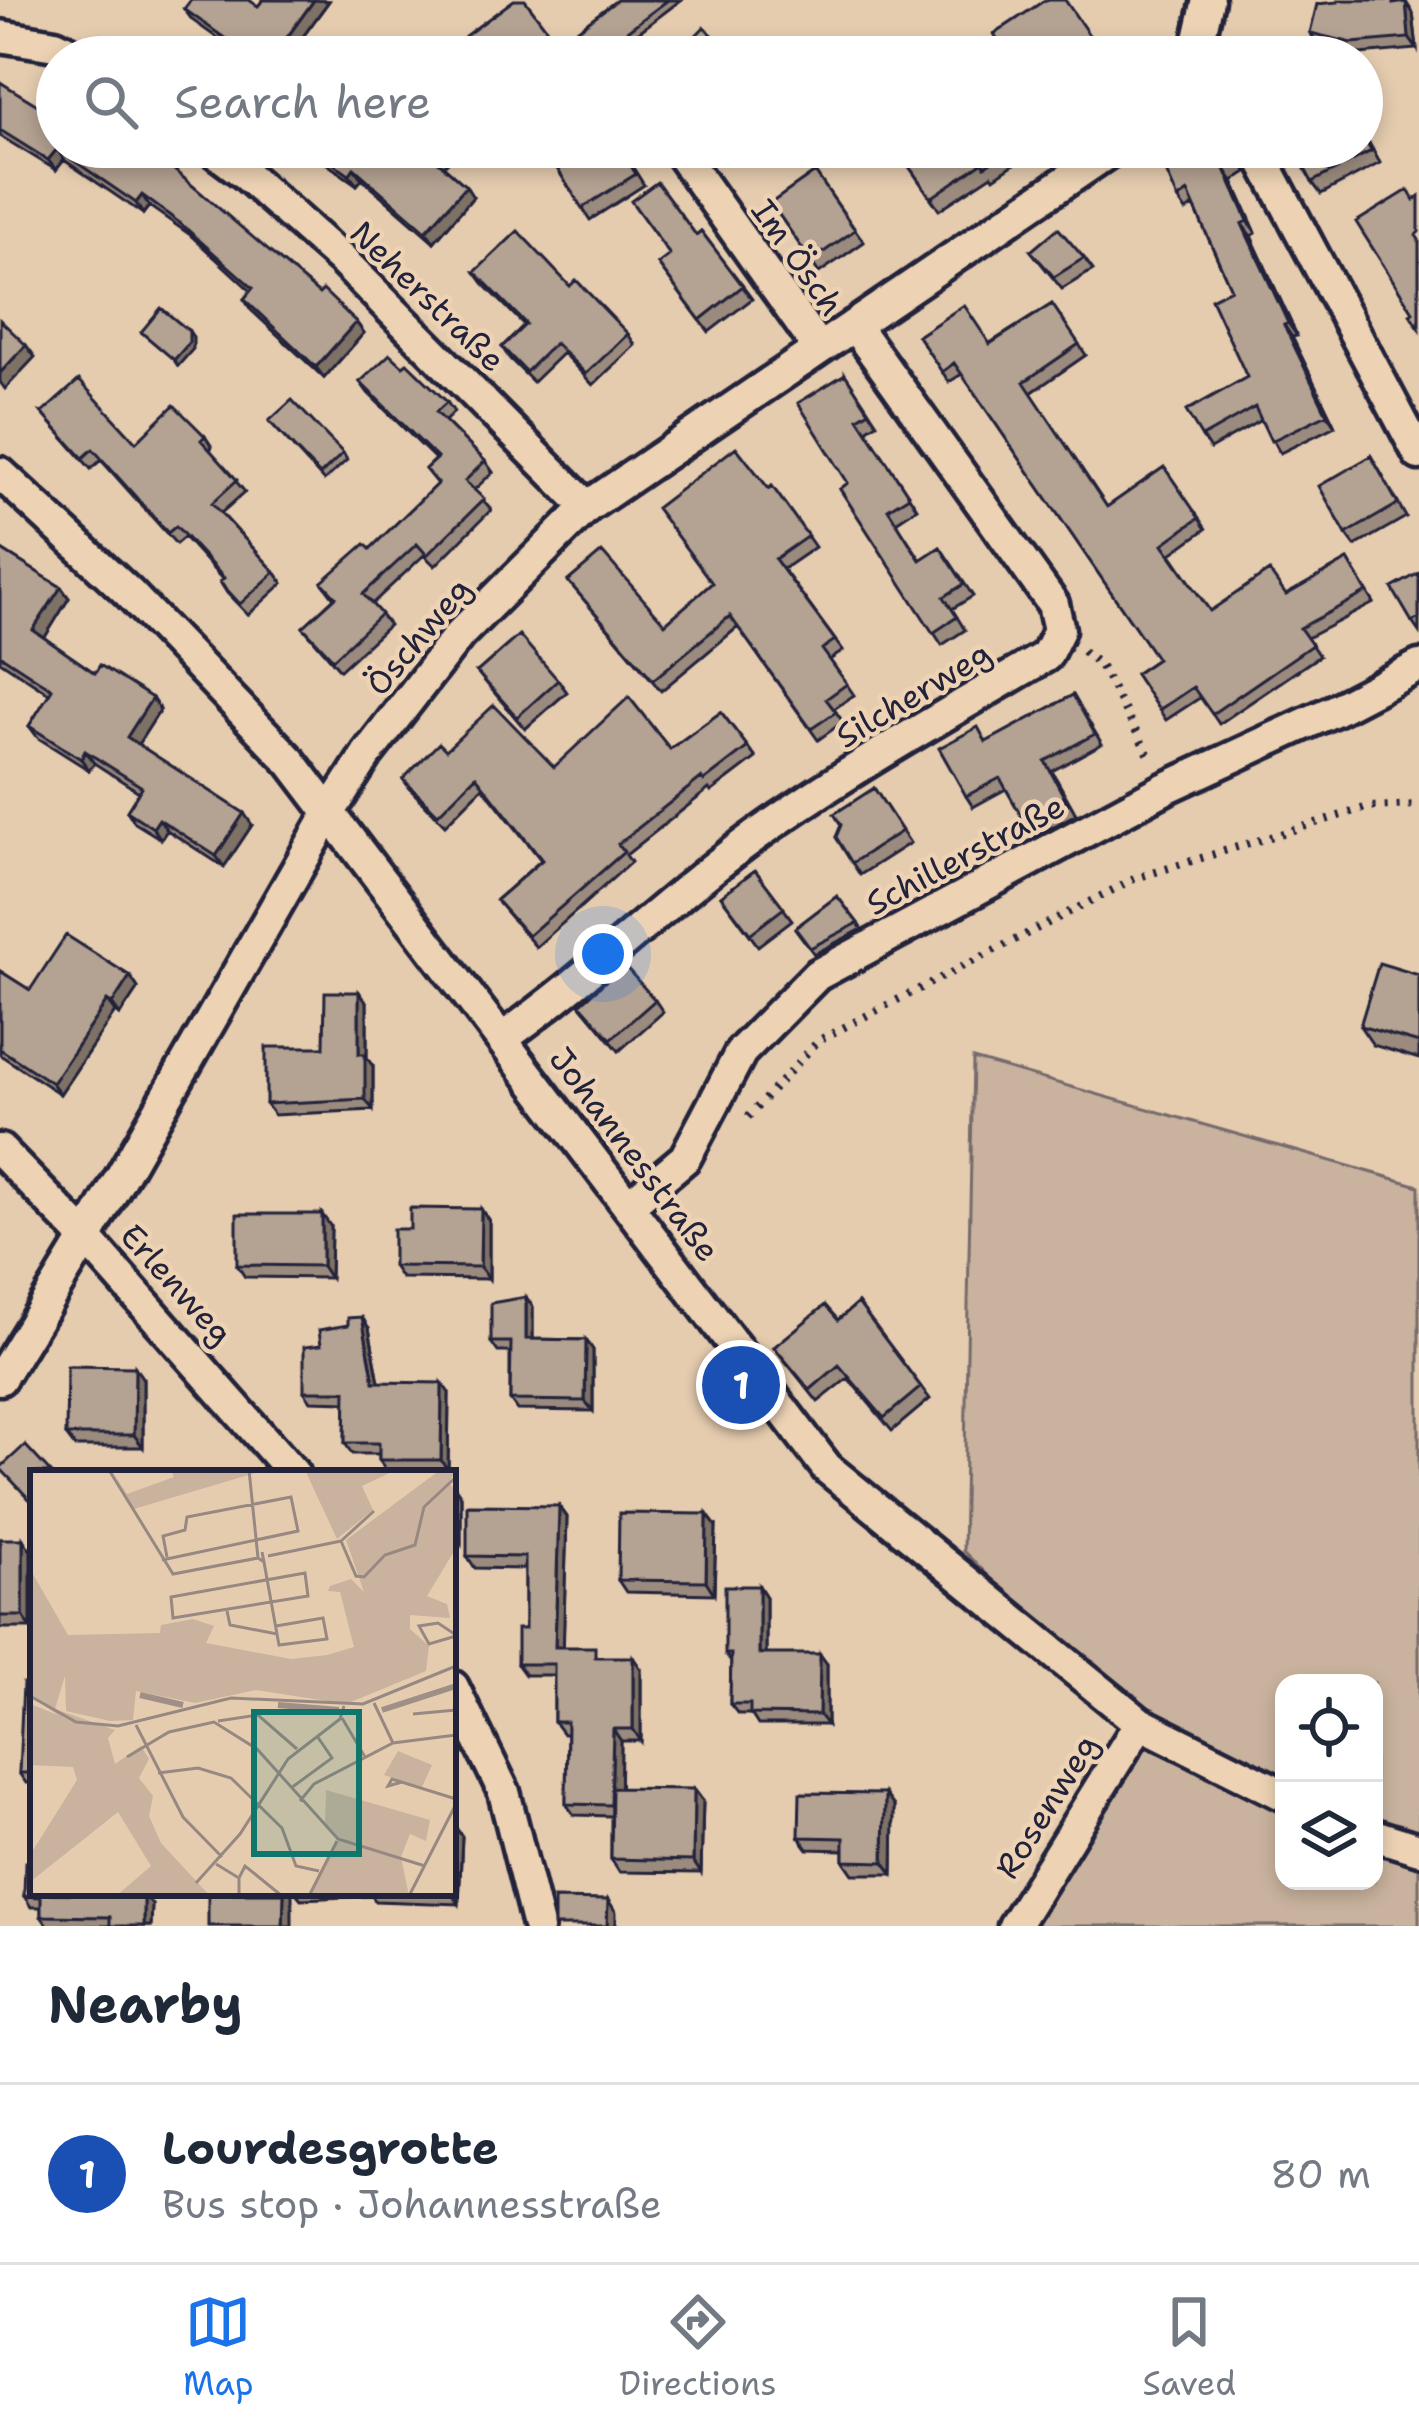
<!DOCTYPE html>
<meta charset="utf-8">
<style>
body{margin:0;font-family:"Shantell Sans",sans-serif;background:#f6f6f7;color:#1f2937}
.controls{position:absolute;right:36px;bottom:36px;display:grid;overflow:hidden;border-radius:24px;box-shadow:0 6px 18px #0003}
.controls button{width:108px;height:108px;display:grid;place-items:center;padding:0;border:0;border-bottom:3px solid #e0e1e3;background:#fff;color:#1f2937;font:60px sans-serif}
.you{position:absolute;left:603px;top:954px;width:42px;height:42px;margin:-30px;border:9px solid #fff;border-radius:50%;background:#1a73e8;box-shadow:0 0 0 18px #1a73e833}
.badge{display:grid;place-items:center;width:78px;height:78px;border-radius:50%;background:#1a73e8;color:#fff;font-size:39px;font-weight:700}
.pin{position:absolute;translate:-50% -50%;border:6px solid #fff;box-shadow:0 3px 12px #0006}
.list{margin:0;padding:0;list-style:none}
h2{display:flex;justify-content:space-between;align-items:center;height:156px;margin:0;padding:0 48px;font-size:51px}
h2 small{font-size:39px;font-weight:400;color:#747a83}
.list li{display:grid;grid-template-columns:78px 1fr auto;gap:36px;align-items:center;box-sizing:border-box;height:180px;padding:0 48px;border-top:3px solid #e0e1e3}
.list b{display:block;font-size:45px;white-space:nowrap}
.list p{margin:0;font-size:39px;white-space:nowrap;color:#747a83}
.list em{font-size:39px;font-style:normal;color:#747a83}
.icon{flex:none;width:66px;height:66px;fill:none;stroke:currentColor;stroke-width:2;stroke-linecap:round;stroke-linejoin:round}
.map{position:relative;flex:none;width:1419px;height:1926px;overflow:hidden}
.search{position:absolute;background:#fff;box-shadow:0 6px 18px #0003;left:36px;right:36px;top:36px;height:132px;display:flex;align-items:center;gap:30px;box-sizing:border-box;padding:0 42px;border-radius:66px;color:#747a83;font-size:45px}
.sheet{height:336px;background:#fff}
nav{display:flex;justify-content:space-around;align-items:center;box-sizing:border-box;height:168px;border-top:3px solid #e0e1e3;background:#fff;font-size:33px;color:#747a83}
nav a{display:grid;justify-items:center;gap:6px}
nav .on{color:#1a73e8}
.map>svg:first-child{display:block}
</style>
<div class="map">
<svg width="1419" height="1926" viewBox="0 0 1419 1926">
<rect width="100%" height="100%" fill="#e5ccaf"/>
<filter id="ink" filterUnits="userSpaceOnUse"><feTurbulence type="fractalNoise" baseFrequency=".00833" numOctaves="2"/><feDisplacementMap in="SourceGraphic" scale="24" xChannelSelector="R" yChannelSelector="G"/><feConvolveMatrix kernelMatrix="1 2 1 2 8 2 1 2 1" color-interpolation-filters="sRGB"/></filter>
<g filter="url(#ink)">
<path fill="#c9b39e" stroke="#766a6c" stroke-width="3" fill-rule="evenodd" d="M973,1059L1419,1186V1926H1014L1140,1723L963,1551ZM1284,1683H1374V1881H1284Z"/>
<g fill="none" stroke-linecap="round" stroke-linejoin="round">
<defs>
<path id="street" d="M0,36L55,45L79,57
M1195,57L1208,0
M209,147L244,173L343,261L587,507
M676,147L819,349
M1256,147L1419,454
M0,473L129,593L291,762L827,1468L1140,1723L1284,1795
M503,1038C591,976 668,899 755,836C848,770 947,714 1046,656L1059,630L1053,604L854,325
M0,1150L86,1238L293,1473
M629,1205L685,1158L741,1052L817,975L1166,788L1335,710L1419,666
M0,1379L86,1238L330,812L367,754L459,635L587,507L1116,147
M453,1687L504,1792L538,1926
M1374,1835L1419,1849
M1014,1926L1140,1723"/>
</defs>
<use href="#street" stroke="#22223b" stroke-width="39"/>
<path stroke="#22223b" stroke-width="8" stroke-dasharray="3 9" stroke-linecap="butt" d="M1083,651L1100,665L1151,759
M748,1117L819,1040L1136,878L1368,807L1419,805"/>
<use href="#street" stroke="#edd3b4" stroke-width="30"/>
</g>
<path fill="#9b8b7e" stroke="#22223b" stroke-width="3" d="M263,0L329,1L288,57H244L192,20L184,9L258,6Z
M617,0H681L606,57H597L577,30Z
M1400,0V3L1413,13L1417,49L1360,54L1318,44L1310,33Z
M0,82L319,294L356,322L364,333L324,378L251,310L244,299L251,291L189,234L149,206L143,214L64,160L56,170L0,136Z
M1362,130L1380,163L1321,194L1312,182Z
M303,147H463L443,167L473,197L434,242L362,179L357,185Z
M546,147H620L644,185L590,220L553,162L557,160Z
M786,147H834L800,168Z
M921,147H1039L994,178L992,175L939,210L904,159Z
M1238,153L1247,172L1233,181L1256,233L1251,236L1297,336L1292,337L1335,426L1280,453L1261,420L1210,449L1202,437L1247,377L1231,289L1194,206L1186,211L1178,199Z
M815,172L864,242L819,273L771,203Z
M701,231L752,299L709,332L658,264Z
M1031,251L1084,258L1093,270L1062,289Z
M475,272L570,286L628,334L635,345L593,385L563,353L533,382L509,358L502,347L524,325L483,283Z
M1052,304L1086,355L1031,393L1107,507L1164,467L1206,529L1171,554L1210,611L1286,595L1348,560L1374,603L1307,638L1319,656L1219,724L1201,697L1166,720L1135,674L1157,659L962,374L949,382L918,336L990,343Z
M403,366L447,402L454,412L445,421L485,461L493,472L474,490L491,510L435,566L424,555L372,604L389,625L340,670L303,627L334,598L322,582L370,549L437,484L425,469L435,459L368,393L360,382Z
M845,374L877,423L866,430L917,508L896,522L921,560L940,547L973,596L952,609L965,630L942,645L840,489L848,483Z
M42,413L136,442L205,436L212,447L210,450L245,492L221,513L275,572L283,583L248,615L227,593L220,582L222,579L184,537L176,544L101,460L91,469Z
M269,421L343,453L347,460L324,481Z
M1371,456L1406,517L1355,546L1346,534Z
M772,486L815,547L783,569L843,651L830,660L854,695L834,709L843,722L818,740L738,627L661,691L568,581L665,624L712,584L769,489Z
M0,549L61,587L69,598L44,638L95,673L160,710L138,744L252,825L224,867L167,830L161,839L135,823L127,811L139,792L94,763L89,770L38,738L29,726L50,694L0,661Z
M1419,573V632L1412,622Z
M477,672L558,680L567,692L525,729Z
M1073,695L1102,744L1052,771L1076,814L1034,837L1006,789L973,807L966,796L987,742Z
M721,712L756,758L711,792L709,789L626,855L631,862L536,947L496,900L541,860L483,787L445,825L411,790L403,779L446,750L554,767L670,749Z
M874,788L910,843L860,875L836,837Z
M755,870L792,920L758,946L721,896Z
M837,896L862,929L814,954L795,928Z
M0,971L30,990L130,976L138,988L120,1015L115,1012L60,1094L0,1055Z
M1419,975V1059L1373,1045L1360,1026Z
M359,992L367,1003V1058L373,1066V1110L274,1115L266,1104L324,1047Z
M655,1000L663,1012L619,1051L580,1004Z
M481,1209L489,1221V1279L401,1278L393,1266L410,1229Z
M331,1227L330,1278L245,1277L237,1265Z
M526,1297L533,1307V1339L586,1340L593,1350V1411L517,1410L510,1400V1352H498L491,1342Z
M858,1303L930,1399L892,1431L848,1378L818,1402L774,1347L838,1320Z
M369,1328L379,1382L449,1393L448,1470H386L379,1460V1454H352L345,1443L346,1402L311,1401L304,1391L321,1345Z
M143,1379V1447H75L66,1435Z
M453,1484L461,1496V1544H453Z
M559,1506L567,1517L563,1647L641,1669V1741H621L620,1788L703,1801L701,1873L619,1872L611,1859V1816L574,1815L566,1804L567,1734H563L554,1722V1675H525L517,1664L525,1629V1569L475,1568L467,1556Z
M716,1526L714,1594L626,1592L618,1580Z
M0,1539L31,1551V1628H0Z
M759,1586L766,1597V1654L827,1664V1725H758L751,1714H738L730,1704L731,1662L725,1654Z
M33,1683V1783H26L19,1773Z
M894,1806L893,1874H853L844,1861V1850L808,1849L799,1837Z
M462,1836L459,1904L375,1901L372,1896L301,1899L296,1893H453Z
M33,1893L152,1905L151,1926H48L41,1916V1907H31L24,1896Z"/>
<path fill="#7e7166" stroke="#22223b" stroke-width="3" d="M314,0L329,1L288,57H277L275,54Z
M1406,2L1413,13L1417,49L1409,38Z
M57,149L64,160L56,170L48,160Z
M354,168L362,179L357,185L349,175Z
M1225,169L1233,181L1256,233L1248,221Z
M466,186L473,197L434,242L426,231Z
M142,195L149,206L143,214L136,203Z
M1242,224L1251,236L1297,336L1288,323Z
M356,322L364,333L324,378L316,367Z
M1284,325L1292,337L1335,426L1327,414Z
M189,331L193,337V349L178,366L174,360Z
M26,345L35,357L5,389L0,382V373Z
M61,587L69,598L42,642L33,630Z
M152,698L160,710L135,749L127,737Z
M85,751L94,763L89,770L81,759Z
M244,813L252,825L224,867L216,856Z
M159,819L167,830L161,839L153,828Z
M130,976L138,988L120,1015L112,1004Z
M359,992L367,1003V1058L373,1066V1110L365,1099L359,1054Z
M107,1001L115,1012L60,1094L52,1083Z
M481,1209L489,1221V1279L480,1267Z
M322,1214L331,1227L330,1278L322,1266Z
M526,1297L533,1307V1349L526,1339Z
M362,1317L369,1328L381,1393L374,1382Z
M586,1340L593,1350V1411L585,1401Z
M135,1367L143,1379V1447L134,1435Z
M442,1383L449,1393L448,1470L441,1460Z
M453,1484L461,1496V1544L453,1532Z
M559,1506L567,1517L563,1659L555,1647Z
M707,1514L716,1526L714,1594L706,1581Z
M23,1539L31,1551V1628L23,1616Z
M759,1586L766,1597V1664L759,1654Z
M820,1654L827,1664V1725L819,1715Z
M633,1657L641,1669V1741L633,1729Z
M613,1729L621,1741L620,1817L611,1805Z
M694,1789L703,1801L701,1873L693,1861Z
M885,1794L894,1806L893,1874L884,1862Z
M453,1824L462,1836L459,1904L451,1893H453Z
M284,1893H292V1926H283Z
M144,1894L152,1905L151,1926H144Z
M608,1900L616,1912V1926H607Z"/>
<path fill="#b4a292" stroke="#22223b" stroke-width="3" d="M191,0H249L258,6L263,0H314L275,54L279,57H251L184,9Z
M514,0H525L568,57H532L529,53L524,57H481L465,36Z
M617,0H668L595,55L577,30Z
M1045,0H1065L1104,57H1010L994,34Z
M1338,0H1393V4L1406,2L1409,38L1352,43L1310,33L1317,4L1338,2Z
M704,27L736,57H675Z
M0,82L57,117V147H135L162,166L165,162L319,294L323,290L356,322L316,367L244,299L253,288L181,224L142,195L136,203L57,149L48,160L0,130Z
M1362,134L1371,151L1312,182L1293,147H1362Z
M311,147H445L434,158L466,186L426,231L354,168L349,175Z
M548,147H619L636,174L582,208L553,162L558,159Z
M786,147H812L794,158Z
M921,147H1013L985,166L983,162L931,198L904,159Z
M1215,147H1232L1239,160L1225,169L1248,221L1242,224L1288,323L1284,325L1327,414L1271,441L1255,407L1202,437L1186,411L1247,377L1211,299L1231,289L1188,192L1178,199L1165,169Z
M815,172L855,230L811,261L771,203Z
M657,182L696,235L701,231L743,286L700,320L658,264L670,255L631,201Z
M1408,190L1414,200L1419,196V232L1416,235L1419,240V329L1410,314L1413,312L1356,222Z
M1058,228L1084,258L1054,277L1031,251Z
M518,231L570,286L576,280L628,334L586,374L555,343L526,372L502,347L526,324L475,272Z
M1052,304L1079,344L1024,382L1107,507L1164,467L1199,518L1163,544L1210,611L1269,571L1286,595L1348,560L1367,592L1300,628L1312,645L1212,714L1193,687L1159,710L1135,674L1157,659L954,363L942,372L918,336L964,305L990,344Z
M161,308L189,331V343L174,360L141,332Z
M0,320L26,345L0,373Z
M390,354L403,366L407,363L447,402L436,412L485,461L465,481L484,499L427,555L417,544L363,594L381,614L333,659L303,627L336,597L322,582L365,544L370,549L438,483L425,469L437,458L360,382Z
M845,374L869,411L858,418L909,496L888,509L920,560L940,547L964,584L944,597L957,617L933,633L840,489L848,483L798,403Z
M79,380L136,442L174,405L205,436L201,440L237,480L212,503L275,572L240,604L220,582L224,578L176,526L168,533L93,449L83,458L42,413Z
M292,400L343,453L320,475L269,421Z
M736,447L769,489L772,486L808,536L775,559L835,640L822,649L847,684L826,699L836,712L811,729L730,616L653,680L568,581L602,552L665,624L712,583L656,508Z
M1371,456L1398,504L1346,534L1319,486Z
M0,549L61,587L33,630L95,673L100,665L152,698L127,737L244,813L216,856L159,819L153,828L127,811L142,787L85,751L81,759L29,726L52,689L0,655Z
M1419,573V618L1412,622L1392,588Z
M519,635L558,680L517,717L477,672Z
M1073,695L1095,734L1045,761L1068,804L1027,826L1000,778L966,796L939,748L978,727L986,742Z
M629,697L670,749L721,712L748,747L704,781L701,778L618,844L624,852L528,936L496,900L542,860L476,776L438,814L403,779L439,743L446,750L494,705L554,767Z
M874,788L902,831L852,863L836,837L841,825L834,814Z
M755,870L784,908L750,934L721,896Z
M837,896L858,923L810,948L795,928Z
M66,935L130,976L112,1004L107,1001L52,1083L0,1049V971L30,990Z
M1379,963L1419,975V1043L1360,1026Z
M624,965L655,1000L611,1039L580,1004Z
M325,992H359V1054H365V1099L266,1104V1047H324Z
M410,1208L481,1209L480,1267L393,1266V1229H410Z
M237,1214H322V1266L237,1265Z
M526,1297V1339L586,1340L585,1401L510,1400L511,1342H491V1303Z
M858,1303L921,1387L884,1418L839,1365L810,1390L774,1347L825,1305L838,1320Z
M362,1317L374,1382L442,1383L441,1460H379V1443H345L346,1391H304V1347L321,1345L319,1330L348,1325V1318Z
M67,1366L135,1367L134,1435H66Z
M25,1445L51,1473H33V1503L0,1468Z
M467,1505L559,1506L555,1647H595V1657H633V1729H613L611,1805L566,1804L567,1722H554V1664H517V1629H525V1557L467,1556Z
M619,1513L707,1514L706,1581L618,1580Z
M0,1539H23V1616H0Z
M725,1586H759V1654H820L819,1715L750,1714V1704H730L731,1654H725Z
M23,1683H33V1773H19Z
M612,1788L694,1789L693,1861L611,1859Z
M800,1793L885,1794L884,1862L844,1861V1838L799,1837Z
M25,1862H33V1893L144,1894V1926H110V1917L41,1916V1897L24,1896Z
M208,1893H284L283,1926H208Z
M554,1899L608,1900L607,1926H554Z"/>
</g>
<g text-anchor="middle" stroke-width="9" stroke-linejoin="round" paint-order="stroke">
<g font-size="33" fill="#22223b" stroke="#edd3b4">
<text transform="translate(798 257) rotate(55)" y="12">Im Ösch</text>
<text transform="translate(428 296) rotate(44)" y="12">Neherstraße</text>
<text transform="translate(418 636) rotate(-50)" y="12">Öschweg</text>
<text transform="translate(913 694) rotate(-31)" y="12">Silcherweg</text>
<text transform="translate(965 854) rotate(-28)" y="12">Schillerstraße</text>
<text transform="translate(635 1154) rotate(53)" y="12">Johannesstraße</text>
<text transform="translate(177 1284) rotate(48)" y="12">Erlenweg</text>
<text transform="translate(1046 1806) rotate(-58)" y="12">Rosenweg</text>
</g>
</g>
<g transform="translate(30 1470)">
<rect width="426" height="426" fill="#e5ccaf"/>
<path d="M81,0L97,24L144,7L141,0H235L104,39ZM275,0H366L332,16L343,40L307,69ZM410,0H426L419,13L426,21V78L397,126L417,134L420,148L380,145V159L399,176L396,201L316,234L226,220L165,233L106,221L103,250L80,251L36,241L35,206L25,239L85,260L78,268L85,294L111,276L119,289L109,308L123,326L119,346L131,373L180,426H86L121,396L88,342L0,412V385L47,310L43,297L0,295V234L28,245L0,226V99L38,165L130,163L131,155L163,149L184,156L176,173L261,189L297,185L324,177L310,122L298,121L300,116L321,109L334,122L316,70ZM368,281L402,295L392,317L354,305ZM296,320L400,350L396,371L380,364L371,387L379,426H279L308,370L295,356Z" fill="#c9b39e"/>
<path fill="none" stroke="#9f8f86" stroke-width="6" d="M110,225L153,235M248,235L309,240M352,240L426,216"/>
<path fill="none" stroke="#978881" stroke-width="3" d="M79,0L143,104L228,88M219,0L228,88L234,92L232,82M311,71L326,106L334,107L355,85L385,75L394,37L426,7M311,71L344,41M238,86L311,71M132,90L268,61L261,27L157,47L155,60L133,66L137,87M234,92L237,109L249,175L297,169L293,148L246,156M275,103L278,126L143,148L141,127ZM197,141L200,155L247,164M426,165L408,153L389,156L399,174L426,166M0,226L46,252L88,256L201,228L333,234L426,196M344,233L363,273M383,244L426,240M312,248L335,287M188,251L228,245L267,279M106,255L153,347L192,387M97,287L139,262L184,252L227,279L308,369L395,396M128,303L168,298L201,308L252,358L266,396L289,401M372,312L358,316L362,309L426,329M261,318L302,288L287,266M270,331L284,314L363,273L426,265M186,394L209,408V426M209,408L215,396L252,426M166,413L210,364L258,289L310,249L314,236M279,426L307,371M379,426L426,334"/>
<path fill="#0f766e" fill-opacity="0.15" stroke="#0f766e" stroke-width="6" d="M224,242H329V384H224Z"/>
<rect width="426" height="426" fill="none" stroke="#22223b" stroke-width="6"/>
</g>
</svg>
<div class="controls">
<button><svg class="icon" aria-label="locate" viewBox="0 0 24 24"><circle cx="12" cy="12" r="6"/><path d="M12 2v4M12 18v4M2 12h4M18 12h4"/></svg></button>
<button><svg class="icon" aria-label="layers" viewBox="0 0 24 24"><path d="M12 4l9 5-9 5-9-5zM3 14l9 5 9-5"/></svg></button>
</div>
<div class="you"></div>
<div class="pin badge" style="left:741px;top:1385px;background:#1a4fb4">1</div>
<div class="search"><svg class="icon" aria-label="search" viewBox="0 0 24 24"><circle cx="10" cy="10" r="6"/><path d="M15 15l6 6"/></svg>Search here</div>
</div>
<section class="sheet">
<h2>Nearby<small></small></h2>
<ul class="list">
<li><span class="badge" style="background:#1a4fb4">1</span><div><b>Lourdesgrotte</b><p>Bus stop · Johannesstraße</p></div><em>80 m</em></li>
</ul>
</section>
<nav>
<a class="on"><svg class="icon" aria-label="map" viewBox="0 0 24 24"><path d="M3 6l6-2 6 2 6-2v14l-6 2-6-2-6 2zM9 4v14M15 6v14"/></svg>Map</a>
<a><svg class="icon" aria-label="directions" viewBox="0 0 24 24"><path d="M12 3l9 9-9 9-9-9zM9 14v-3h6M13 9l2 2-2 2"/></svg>Directions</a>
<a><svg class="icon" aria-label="saved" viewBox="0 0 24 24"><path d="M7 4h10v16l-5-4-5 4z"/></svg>Saved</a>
</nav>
